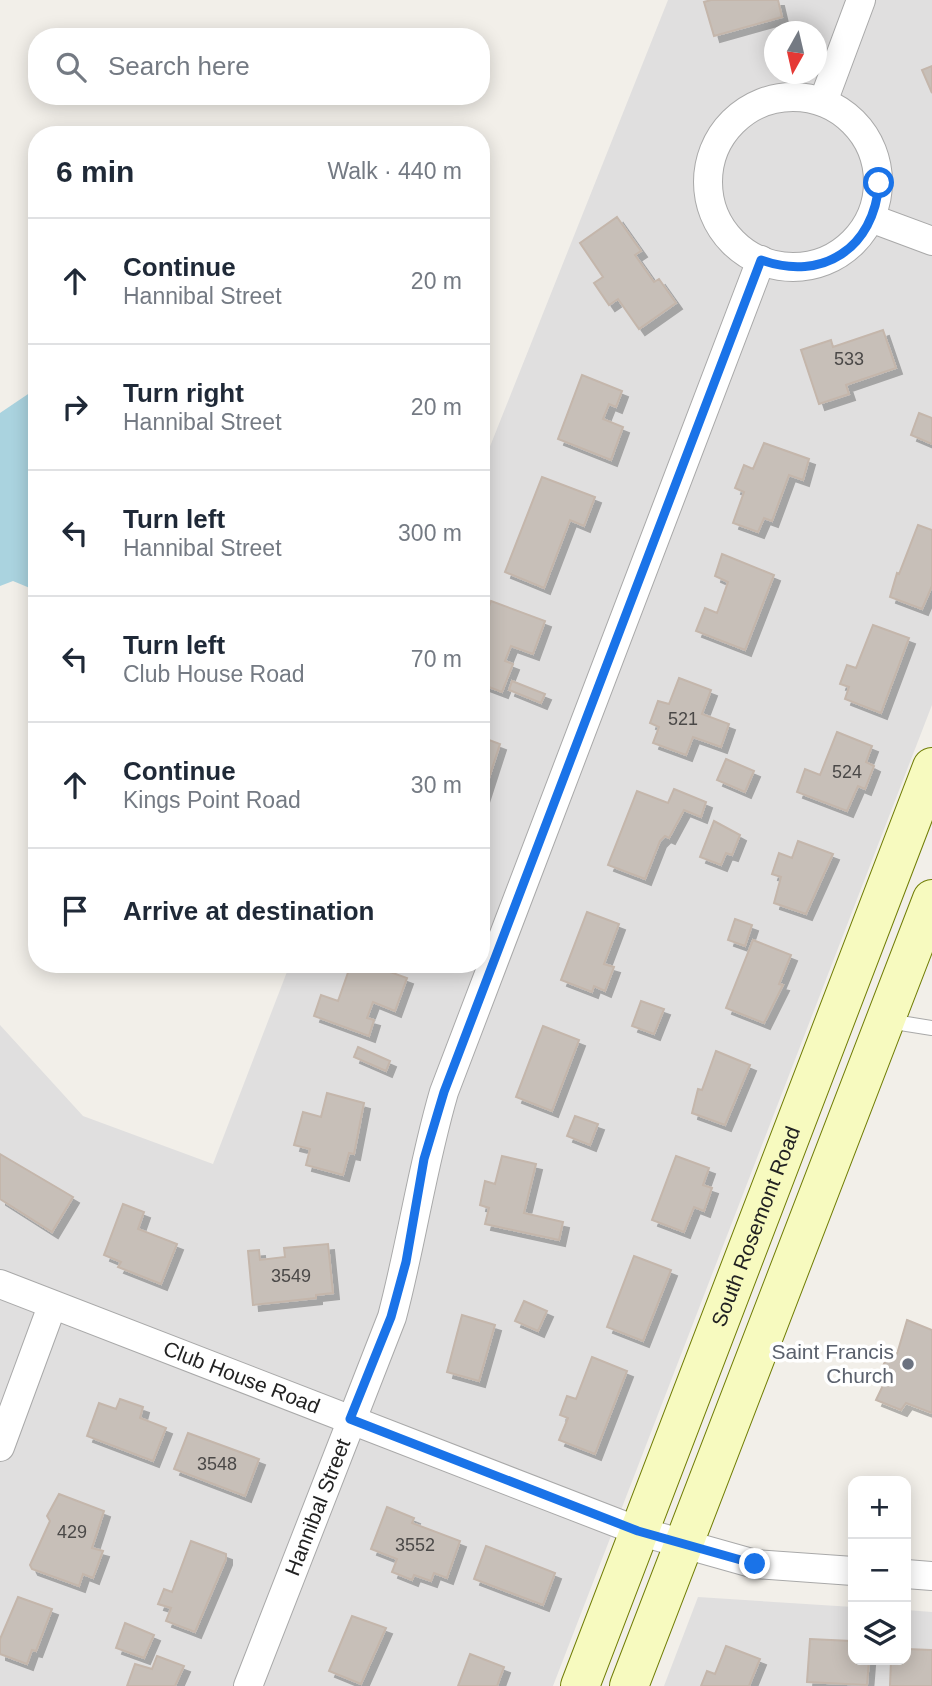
<!DOCTYPE html>
<meta charset="utf-8">
<style>
body{margin:0;font-family:Arial,sans-serif;background:#f2f2f3;color:#1f2937}
.controls{position:absolute;right:21px;bottom:21px;display:grid;overflow:hidden;border-radius:14px;box-shadow:0 4px 18px #0003}
.controls button{width:63px;height:63px;display:grid;place-items:center;padding:0;border:0;border-bottom:2px solid #e0e1e3;background:#fff;color:#1f2937;font:35px sans-serif}
.compass{position:absolute;left:764px;top:21px;width:63px;height:63px;border-radius:50%;background:#fff;box-shadow:0 4px 18px #0003;rotate:188deg}
.stop{position:absolute;width:21px;height:21px;margin:-16px;border:5px solid #1a73e8;border-radius:50%;background:#fff}
.stop.end{background:#1a73e8;border-color:#fff;box-shadow:0 2px 7px #0008}
.list{margin:0;padding:0;list-style:none}
h2{display:flex;justify-content:space-between;align-items:center;height:91px;margin:0;padding:0 28px;font-size:30px}
h2 small{font-size:23px;font-weight:400;color:#747a83}
.list li{display:grid;grid-template-columns:46px 1fr auto;gap:21px;align-items:center;box-sizing:border-box;height:126px;padding:0 28px;border-top:2px solid #e0e1e3}
.list b{display:block;font-size:26px;white-space:nowrap}
.list p{margin:0;font-size:23px;white-space:nowrap;color:#747a83}
.list em{font-size:23px;font-style:normal;color:#747a83}
.icon{flex:none;width:38px;height:38px;fill:none;stroke:currentColor;stroke-width:2;stroke-linecap:round;stroke-linejoin:round}
.map{position:relative;flex:none;width:932px;height:1686px;overflow:hidden}
.search{position:absolute;background:#fff;box-shadow:0 4px 18px #0003;left:28px;top:28px;width:462px;height:77px;display:flex;align-items:center;gap:18px;box-sizing:border-box;padding:0 24px;border-radius:28px;color:#747a83;font-size:26px}
.panel{position:absolute;background:#fff;box-shadow:0 4px 18px #0003;left:28px;top:126px;width:462px;height:847px;border-radius:28px}
.map>svg:first-child{display:block}
</style>
<div class="map">
<svg width="932" height="1686" viewBox="0 0 932 1686">
<defs>
<filter id="shadow"><feDropShadow dx="6" dy="6" stdDeviation="0" flood-color="#0004"/></filter>
</defs>
<rect width="100%" height="100%" fill="#f2efe9"/>
<path fill="#e0dfdf" fill-rule="evenodd" d="M668,0H932V705L553,1686H0V1025L83,1116L213,1164L290,964H481V469ZM774,32H816V74H774Z
M698,1597L853,1607V1660H906V1610L932,1612V1686H664Z"/>
<path fill="#aad3df" d="M37,388V591L13,581L0,586V413Z"/>
<path fill="#c7bfb8" stroke="#c4b6ab" stroke-width="2" filter="url(#shadow)" d="M711,0H778L782,17L714,36L704,2Z
M932,66V93L922,70Z
M617,217L641,251L635,255L654,282L659,279L676,303L639,329L618,299L609,305L594,283L603,277L580,243Z
M883,330L896,368L846,385L849,394L819,404L801,350L831,340L833,347Z
M582,375L622,391L616,407L609,404L603,419L623,427L611,460L558,439Z
M919,413L932,418V444L911,435Z
M764,443L809,459L803,480L789,475L772,521L764,518L758,532L733,523L744,492L735,488L744,465L753,469Z
M542,477L595,497L584,526L570,520L544,588L505,572Z
M918,525L932,530V586L922,609L890,597L897,573L899,574Z
M722,554L774,575L745,650L696,631L705,608L717,613L728,582L715,576Z
M491,601L545,621L533,654L511,646L505,661L513,664L502,692L481,684V628Z
M873,625L909,638L881,713L845,699L849,687L840,684L847,665L856,668Z
M679,678L711,690L702,714L729,724L721,747L693,737L686,755L653,743L659,727L650,723L658,701L669,704Z
M512,681L545,694L541,703L509,690Z
M837,732L872,746L866,762L874,766L865,789L858,786L847,811L797,792L805,769L820,775Z
M481,737L500,744L481,803Z
M726,759L754,771L745,792L717,780Z
M674,789L706,802L701,817L684,810L669,838L665,836L660,841L645,879L608,865L637,791L668,803Z
M714,821L740,835L732,855L726,853L721,865L700,857Z
M798,841L833,854L806,914L774,903L781,877L772,874L779,853L792,858Z
M587,912L619,924L604,964L614,967L605,991L594,986L592,992L561,980Z
M735,919L752,925L745,946L728,940Z
M753,940L791,955L779,984L783,985L764,1023L726,1008Z
M351,964H368L407,978L395,1011L373,1002L367,1018L374,1020L369,1036L314,1016L321,995L338,1001Z
M641,1001L664,1009L654,1034L632,1026Z
M543,1026L579,1040L552,1111L516,1097Z
M358,1047L390,1061L386,1071L354,1057Z
M716,1051L750,1065L725,1125L692,1113L698,1089L702,1090Z
M327,1093L364,1103L354,1154L349,1153L343,1175L306,1165L310,1149L294,1145L303,1112L321,1117Z
M575,1116L598,1124L590,1145L567,1136Z
M0,1154L73,1197L52,1232L0,1199Z
M502,1156L536,1164L524,1213L563,1222L559,1240L485,1224L489,1208L480,1205L485,1181L495,1184Z
M676,1156L709,1168L703,1185L712,1188L704,1211L694,1207L684,1232L652,1220Z
M123,1204L144,1212L138,1229L177,1244L161,1284L118,1267L121,1262L104,1255Z
M328,1244L333,1293L316,1295V1298L253,1305L248,1251L259,1250L260,1260L285,1257L284,1248Z
M634,1256L671,1270L643,1341L607,1327Z
M524,1301L547,1311L538,1331L515,1321Z
M462,1315L495,1325L479,1381L447,1372Z
M907,1320L932,1330V1413L906,1403L901,1410L876,1400L887,1377L880,1374L889,1351L897,1354Z
M592,1357L627,1371L595,1454L559,1440L568,1418L560,1415L567,1396L576,1399Z
M120,1399L143,1407L140,1418L166,1428L153,1461L87,1436L99,1403L116,1409Z
M188,1433L259,1459L245,1496L174,1469Z
M59,1494L104,1511L92,1548L103,1551L93,1578L83,1574L79,1586L32,1569L30,1565L50,1521L47,1516Z
M387,1507L414,1518L412,1523L460,1541L447,1578L434,1573L431,1581L414,1575L412,1580L392,1572L397,1559L371,1549Z
M191,1541L226,1554V1559L195,1632L166,1621L171,1608L158,1604L164,1589L172,1592Z
M486,1546L555,1573L543,1605L474,1579Z
M18,1597L52,1609L36,1651L32,1650L27,1664L0,1654V1639Z
M352,1616L386,1628L361,1684L329,1671Z
M125,1623L154,1635L144,1658L116,1648Z
M810,1639L851,1641L853,1660H869L867,1685L807,1682Z
M726,1646L760,1659L749,1686H701L707,1671L715,1674Z
M906,1649L932,1650V1686H890L891,1660H906Z
M470,1654L504,1667L497,1686H458Z
M157,1656L184,1666L175,1686H127L135,1664L152,1669Z"/>
<g fill="none" stroke-linecap="round" stroke-linejoin="round">
<defs>
<path id="service" d="M888,1021L932,1028"/>
<g id="minor">
<circle cx="793" cy="182" r="85"/>
<path d="M823,102L861,0"/>
<path d="M873,219L932,241"/>
<path id="s1" d="M0,1284L638,1531L755,1564L853,1571"/>
<path d="M0,1447L52,1306"/>
<path d="M906,1574L932,1576"/>
<path id="s2" d="M248,1686L392,1317C412,1241 422,1167 444,1092L761,260"/>
</g>
<g id="secondary">
<path id="s3" d="M580,1686L932,767"/>
<path d="M629,1686L932,899"/>
</g>
</defs>
<use href="#service" stroke="#a9a9a9" stroke-width="16"/>
<use href="#minor" stroke="#a9a9a9" stroke-width="30"/>
<use href="#secondary" stroke="#707d05" stroke-width="40"/>
<use href="#service" stroke="#fff" stroke-width="14"/>
<use href="#minor" stroke="#fff" stroke-width="28"/>
<use href="#secondary" stroke="#f7fabf" stroke-width="38"/>
</g>
<g fill="none" stroke-linecap="round" stroke-linejoin="round">
<path stroke="#1a73e8" stroke-width="9" d="M755,1564L638,1531L350,1419L391,1317L406,1262L424,1159L444,1092L761,260C823,282 874,248 879,183"/>
</g>
<circle fill="#6b7280" stroke="#fff" stroke-width="2.5" cx="908" cy="1364" r="7"/>
<g text-anchor="middle" stroke-width="7" stroke-linejoin="round" paint-order="stroke">
<g font-size="18" fill="#4b4948">
<text x="849" y="365">533</text>
<text x="683" y="725">521</text>
<text x="847" y="778">524</text>
<text x="291" y="1282">3549</text>
<text x="217" y="1470">3548</text>
<text x="72" y="1538">429</text>
<text x="415" y="1551">3552</text>
</g>
<g font-size="21" fill="#222" stroke="#fff">
<text dy="7" stroke="none"><textPath href="#s3" startOffset="492">South Rosemont Road</textPath></text>
<text dy="7" stroke="none"><textPath href="#s1" startOffset="259">Club House Road</textPath></text>
<text dy="7" stroke="none"><textPath href="#s2" startOffset="192">Hannibal Street</textPath></text>
</g>
<g font-size="21" fill="#5b616d" stroke="#fff" text-anchor="end">
<text x="894" y="1359">Saint Francis<tspan x="894" dy="24">Church</tspan></text>
</g>
</g>
</svg>
<div class="controls">
<button>+</button>
<button>−</button>
<button><svg class="icon" aria-label="layers" viewBox="0 0 24 24"><path d="M12 4l9 5-9 5-9-5zM3 14l9 5 9-5"/></svg></button>
</div>
<svg class="compass" viewBox="-18 -18 36 36"><path d="M0-13l5 13h-10z" fill="#e53935"/><path d="M0 13l5-13h-10z" fill="#747a83"/></svg>
<div class="stop" style="left:879px;top:183px"></div>
<div class="stop end" style="left:755px;top:1564px"></div>
<div class="search"><svg class="icon" aria-label="search" viewBox="0 0 24 24"><circle cx="10" cy="10" r="6"/><path d="M15 15l6 6"/></svg>Search here</div>
<section class="panel">
<h2>6 min<small>Walk · 440 m</small></h2>
<ul class="list">
<li><svg class="icon" aria-label="ahead" viewBox="0 0 24 24"><path d="M12 20V5M6 11l6-6 6 6"/></svg><div><b>Continue</b><p>Hannibal Street</p></div><em>20 m</em></li>
<li><svg class="icon" aria-label="right" viewBox="0 0 24 24"><path d="M7 20v-9h11M14 6l5 5-5 5"/></svg><div><b>Turn right</b><p>Hannibal Street</p></div><em>20 m</em></li>
<li><svg class="icon" aria-label="left" viewBox="0 0 24 24"><path d="M17 20v-9H6M10 6l-5 5 5 5"/></svg><div><b>Turn left</b><p>Hannibal Street</p></div><em>300 m</em></li>
<li><svg class="icon" aria-label="left" viewBox="0 0 24 24"><path d="M17 20v-9H6M10 6l-5 5 5 5"/></svg><div><b>Turn left</b><p>Club House Road</p></div><em>70 m</em></li>
<li><svg class="icon" aria-label="ahead" viewBox="0 0 24 24"><path d="M12 20V5M6 11l6-6 6 6"/></svg><div><b>Continue</b><p>Kings Point Road</p></div><em>30 m</em></li>
<li><svg class="icon" aria-label="arrive" viewBox="0 0 24 24"><path d="M6 21V4h12l-3 4 3 4H6"/></svg><div><b>Arrive at destination</b></div></li>
</ul>
</section>
</div>
